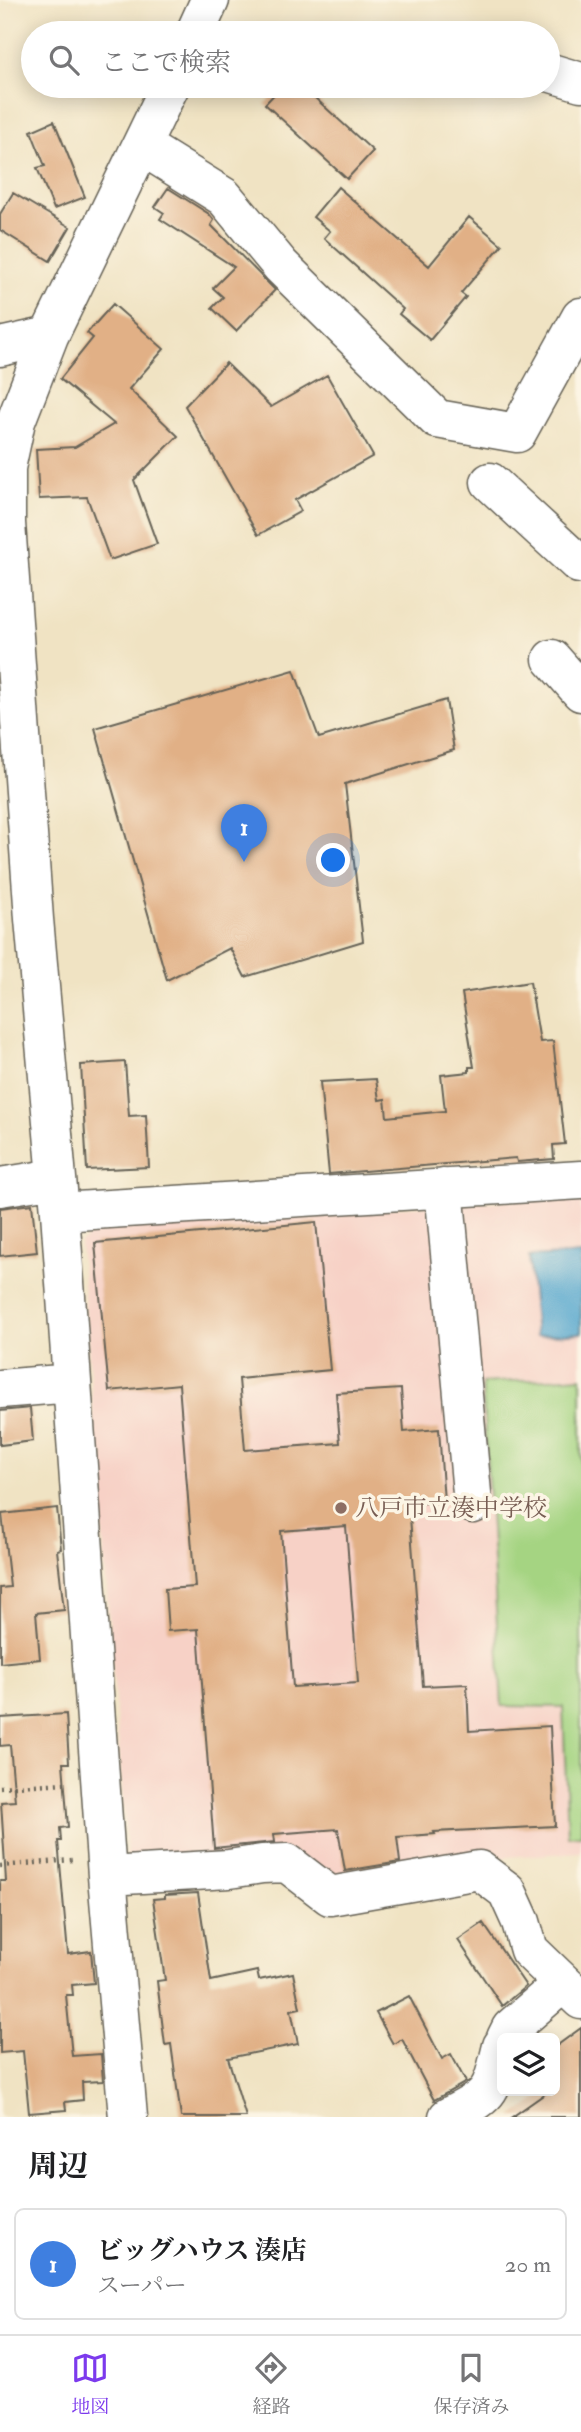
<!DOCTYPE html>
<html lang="ja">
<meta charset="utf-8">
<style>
body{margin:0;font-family:"IM FELL Double Pica","Noto Serif JP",serif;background:#f6f6f6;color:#202124}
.controls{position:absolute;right:21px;bottom:21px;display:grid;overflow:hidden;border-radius:10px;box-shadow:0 4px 18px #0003}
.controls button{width:63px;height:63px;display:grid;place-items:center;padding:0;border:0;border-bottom:2px solid #e0e0e0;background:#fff;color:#202124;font:35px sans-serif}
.you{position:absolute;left:334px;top:861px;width:24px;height:24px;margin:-18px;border:5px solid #fff;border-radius:50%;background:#1a73e8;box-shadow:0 0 0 10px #1a73e833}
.badge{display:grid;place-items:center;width:46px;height:46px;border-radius:50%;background:#7c3aed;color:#fff;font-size:23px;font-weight:700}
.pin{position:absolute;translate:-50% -58px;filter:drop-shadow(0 2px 4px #0008)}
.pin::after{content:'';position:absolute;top:37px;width:24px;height:21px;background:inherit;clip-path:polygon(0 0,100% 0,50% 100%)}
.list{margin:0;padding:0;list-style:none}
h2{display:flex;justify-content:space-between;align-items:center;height:91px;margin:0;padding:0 28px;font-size:30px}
h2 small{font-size:23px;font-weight:400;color:#757577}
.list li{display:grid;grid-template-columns:46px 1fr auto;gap:21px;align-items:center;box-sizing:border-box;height:112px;margin:0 14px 14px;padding:0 14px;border:2px solid #e0e0e0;border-radius:10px}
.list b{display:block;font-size:26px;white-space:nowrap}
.list p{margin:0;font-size:23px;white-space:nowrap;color:#757577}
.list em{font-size:23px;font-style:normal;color:#757577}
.icon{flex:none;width:38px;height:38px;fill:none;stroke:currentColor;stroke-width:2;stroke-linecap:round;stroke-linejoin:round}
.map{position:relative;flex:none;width:581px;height:2117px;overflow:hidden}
.search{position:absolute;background:#fff;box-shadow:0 4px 18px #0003;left:21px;right:21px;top:21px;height:77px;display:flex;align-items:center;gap:18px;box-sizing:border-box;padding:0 24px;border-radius:38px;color:#757577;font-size:26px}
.sheet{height:217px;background:#fff}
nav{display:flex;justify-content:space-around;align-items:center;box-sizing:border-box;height:98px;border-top:2px solid #e0e0e0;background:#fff;font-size:19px;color:#757577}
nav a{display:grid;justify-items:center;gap:4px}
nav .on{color:#7c3aed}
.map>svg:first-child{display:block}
</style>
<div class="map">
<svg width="581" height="2117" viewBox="0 0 581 2117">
<rect width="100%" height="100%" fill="#fcf5e5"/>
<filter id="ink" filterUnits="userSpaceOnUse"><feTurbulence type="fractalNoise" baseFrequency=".0143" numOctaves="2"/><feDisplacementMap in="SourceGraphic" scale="14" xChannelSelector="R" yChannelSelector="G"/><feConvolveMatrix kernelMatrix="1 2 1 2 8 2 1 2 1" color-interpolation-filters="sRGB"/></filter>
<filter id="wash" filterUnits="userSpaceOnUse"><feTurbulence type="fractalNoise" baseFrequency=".00686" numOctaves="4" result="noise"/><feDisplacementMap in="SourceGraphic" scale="28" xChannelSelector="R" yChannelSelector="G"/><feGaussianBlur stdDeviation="1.57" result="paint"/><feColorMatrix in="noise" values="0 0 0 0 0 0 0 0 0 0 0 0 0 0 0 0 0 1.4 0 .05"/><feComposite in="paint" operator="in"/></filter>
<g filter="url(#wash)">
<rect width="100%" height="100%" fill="#f0e3c3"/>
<path fill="#f7d1c6" d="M581,1197V1852L491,1858L347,1884L128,1867L80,1243L104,1224Z"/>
<path fill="#a5d482" stroke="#60784f" stroke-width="2" d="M581,1377V1835L568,1836L563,1707L502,1706L482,1383Z"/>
<path fill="#52a6ce" stroke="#376175" stroke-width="2" d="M581,1254V1333L536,1336L529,1257Z"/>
<g id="blocks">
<path fill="#e1b086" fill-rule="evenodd" d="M282,86H302L373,151L347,179L265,104Z
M54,121L85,197L54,209L37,168L45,166L31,131Z
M338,187L429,266L469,217L502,245L461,293L466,297L430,340L399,314L403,309L324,238L330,231L313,217Z
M168,188L209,214L214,220L211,225L275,290L236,331L212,308L223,297L213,288L234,267L160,219L164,213L155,207Z
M13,193L70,227L50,261L0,230V214Z
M113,304L164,349L129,389L178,436L134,480L157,544L110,560L87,497L39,499L36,449L75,447L114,424L60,379L93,338L87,333Z
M226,363L271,407L327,375L373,456L295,500L301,511L258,535L185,406Z
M294,670L319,738L446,700L454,750L345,784L363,941L245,977L230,948L167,980L95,728Z
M530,982L540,1042L553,1041L565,1144L553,1145L554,1159L517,1162L516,1158L329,1174L320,1082L376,1079L379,1100L385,1099L387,1117L445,1111L441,1075L469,1072V1067H474L462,993Z
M125,1062L129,1116L146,1115L149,1167L87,1170L81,1065Z
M32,1204L37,1252L0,1256V1208Z
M316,1222L330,1370L239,1379L245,1450L340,1443L336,1393L401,1389L404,1432L439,1429L444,1502L409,1504L423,1686L467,1684L469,1731L550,1726L555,1826L434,1832L435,1834L397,1837L400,1862L345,1871L338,1829L274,1834L275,1842L214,1848L198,1629L168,1631L165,1589L195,1587L179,1384L109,1391L95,1243ZM346,1526L358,1683L293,1687L281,1531Z
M30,1408L33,1441L0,1445V1411Z
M57,1508L61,1549L57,1550L64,1610L36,1613L40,1659L0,1663V1588L10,1587L2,1514Z
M66,1714L69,1763H63L68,1827L60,1828L61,1841H58L68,1954L91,1951L94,1983L72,1985L73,1995H66L72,2056L101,2054L103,2081L82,2082L83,2100L65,2102L66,2110L29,2113L23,2051L0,2053V1881H6L1,1802L15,1801L10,1745L0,1746V1718Z
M198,1893L211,1981L257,1971L259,1980L293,1973L300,2008L291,2010L298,2044L228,2058L246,2117H181L171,2044L165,2045L157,1981L165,1980L153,1899L165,1898V1895Z
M483,1923L526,1986L502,2006L458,1940Z
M409,1996L442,2059L451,2054L466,2082L434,2100L402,2039L393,2044L376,2013Z
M581,2028V2117H512L549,2091H555V2047Z"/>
</g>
</g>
<g filter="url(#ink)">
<use href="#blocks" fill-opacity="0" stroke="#666256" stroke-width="2"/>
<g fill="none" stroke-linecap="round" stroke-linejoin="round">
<defs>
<path id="minor" d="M195,33L210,0
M548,72L581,82
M142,146L224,197L281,266L437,419L517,433L581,317
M0,347L49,336
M490,482L579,564L581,561
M552,659L581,692
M0,1187L56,1178
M444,1188L473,1504
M60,1212L581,1180
M0,1389L72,1383
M107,1876L229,1869L262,1864L287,1863L330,1896L479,1870L507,1891L521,1922L529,1950L581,2000
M506,2038L511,2028L563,1983
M128,2117L107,1876L60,1212L34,919L6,523V468L16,421L49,336L170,86
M448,2117C493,2093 490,2095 502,2046"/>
</defs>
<use href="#minor" stroke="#666256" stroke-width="41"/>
<path stroke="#666256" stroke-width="4.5" stroke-dasharray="2 5" stroke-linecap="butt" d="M0,1787L66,1783
M0,1866L72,1860"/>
<use href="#minor" stroke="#fff" stroke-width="38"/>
</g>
</g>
<circle fill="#8d6e63" stroke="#fcf5e5" stroke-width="2.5" cx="341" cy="1508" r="7"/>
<g text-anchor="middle" stroke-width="7" stroke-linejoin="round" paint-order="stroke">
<g font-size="24" fill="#785e54" stroke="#fcf5e5" text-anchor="start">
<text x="355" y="1516">八戸市立湊中学校</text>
</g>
</g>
</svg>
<div class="controls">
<button><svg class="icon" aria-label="layers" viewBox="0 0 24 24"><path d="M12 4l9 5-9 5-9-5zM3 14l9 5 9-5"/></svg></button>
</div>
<div class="you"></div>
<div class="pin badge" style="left:244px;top:862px;background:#3f7fe0">1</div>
<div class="search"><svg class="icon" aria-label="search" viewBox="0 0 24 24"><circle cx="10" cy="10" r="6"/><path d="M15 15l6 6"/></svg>ここで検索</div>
</div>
<section class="sheet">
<h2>周辺<small></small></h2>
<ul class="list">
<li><span class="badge" style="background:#3f7fe0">1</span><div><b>ビッグハウス 湊店</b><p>スーパー</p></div><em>20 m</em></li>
</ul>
</section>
<nav>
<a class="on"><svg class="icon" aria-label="map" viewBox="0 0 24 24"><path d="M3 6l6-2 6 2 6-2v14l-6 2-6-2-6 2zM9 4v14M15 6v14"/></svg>地図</a>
<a><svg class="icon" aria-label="directions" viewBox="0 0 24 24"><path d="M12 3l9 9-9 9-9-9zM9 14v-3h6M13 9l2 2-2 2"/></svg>経路</a>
<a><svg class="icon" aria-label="saved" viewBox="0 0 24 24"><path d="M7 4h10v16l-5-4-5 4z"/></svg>保存済み</a>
</nav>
